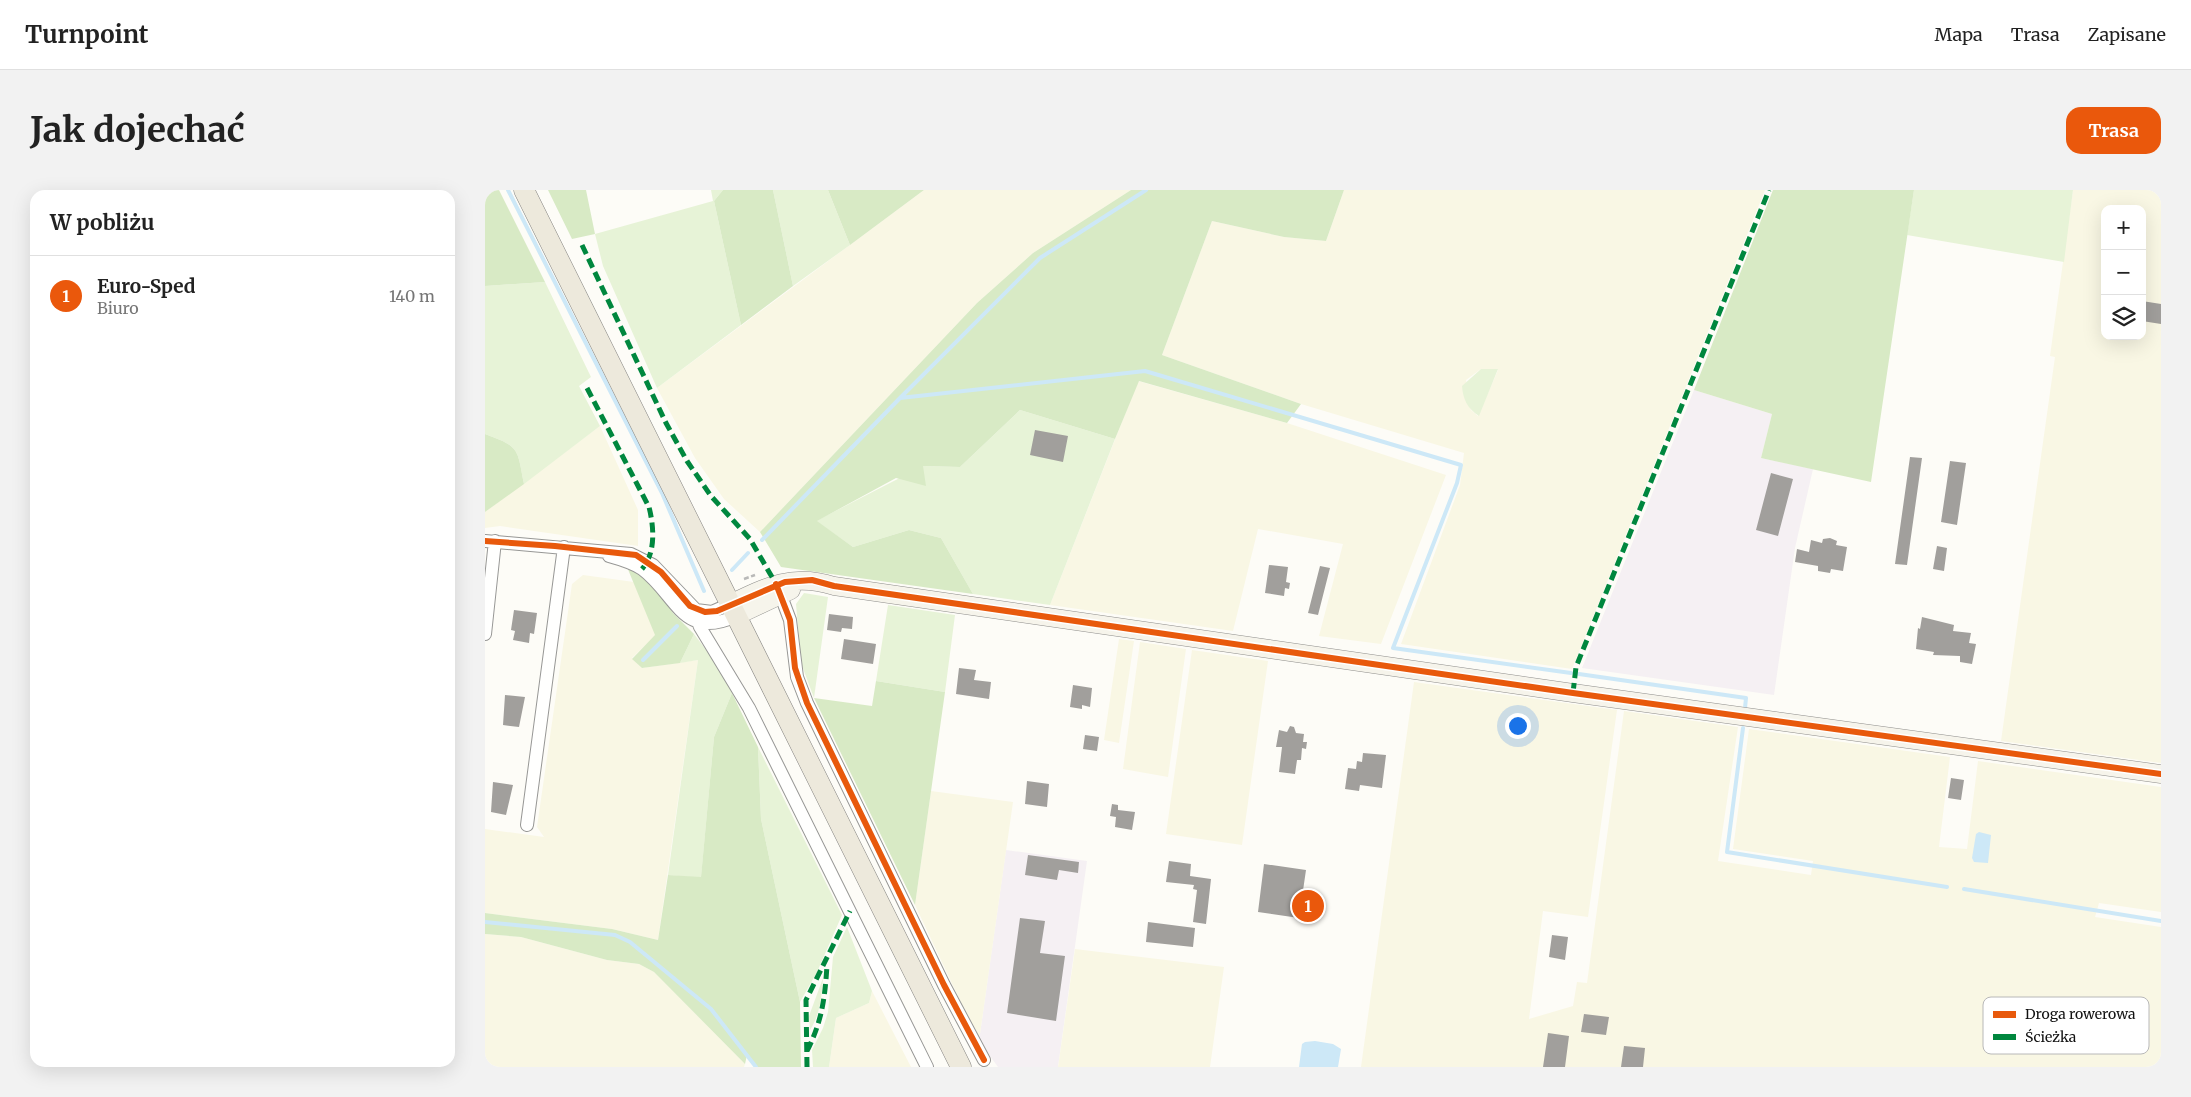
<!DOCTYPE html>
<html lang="pl">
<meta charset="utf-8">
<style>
body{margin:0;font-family:Merriweather,serif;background:#f2f2f2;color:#222}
.controls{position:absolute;right:15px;top:15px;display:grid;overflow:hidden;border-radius:10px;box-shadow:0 5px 20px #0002}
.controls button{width:45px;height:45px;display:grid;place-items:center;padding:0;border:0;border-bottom:1px solid #e0e0e0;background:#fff;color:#222;font:25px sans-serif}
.you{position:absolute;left:1032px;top:535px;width:18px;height:18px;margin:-12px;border:4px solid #fff;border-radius:50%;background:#1a73e8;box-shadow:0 0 0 8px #1a73e833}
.badge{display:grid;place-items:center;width:32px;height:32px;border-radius:50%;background:#ea580c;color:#fff;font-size:16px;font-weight:700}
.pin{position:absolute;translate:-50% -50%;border:2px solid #fff;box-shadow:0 1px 5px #0006}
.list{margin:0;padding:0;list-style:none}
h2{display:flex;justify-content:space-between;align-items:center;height:65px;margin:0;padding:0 20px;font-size:21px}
h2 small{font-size:16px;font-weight:400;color:#767676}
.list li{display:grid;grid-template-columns:32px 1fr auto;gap:15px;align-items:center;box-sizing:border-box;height:80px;padding:0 20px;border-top:1px solid #e0e0e0}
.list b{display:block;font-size:19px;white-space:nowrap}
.list p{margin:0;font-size:16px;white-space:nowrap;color:#767676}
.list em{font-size:16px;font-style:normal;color:#767676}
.icon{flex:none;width:28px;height:28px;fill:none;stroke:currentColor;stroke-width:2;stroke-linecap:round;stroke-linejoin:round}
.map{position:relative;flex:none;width:1676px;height:877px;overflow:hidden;border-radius:15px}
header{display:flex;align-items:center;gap:30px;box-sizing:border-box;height:70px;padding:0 25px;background:#fff;border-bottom:1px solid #e0e0e0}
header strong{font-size:24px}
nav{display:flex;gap:28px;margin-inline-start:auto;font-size:18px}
.intro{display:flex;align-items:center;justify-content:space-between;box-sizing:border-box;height:120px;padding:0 30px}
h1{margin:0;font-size:35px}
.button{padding:12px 22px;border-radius:15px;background:#ea580c;color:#fff;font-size:18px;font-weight:700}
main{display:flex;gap:30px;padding:0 30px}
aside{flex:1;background:#fff;border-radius:15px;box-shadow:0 5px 20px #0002}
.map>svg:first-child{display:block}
</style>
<header>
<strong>Turnpoint</strong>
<nav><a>Mapa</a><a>Trasa</a><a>Zapisane</a></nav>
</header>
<div class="intro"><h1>Jak dojechać</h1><a class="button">Trasa</a></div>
<main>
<aside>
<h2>W pobliżu<small></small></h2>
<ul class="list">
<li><span class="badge">1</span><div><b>Euro-Sped</b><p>Biuro</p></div><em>140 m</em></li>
</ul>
</aside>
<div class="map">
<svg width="1676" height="877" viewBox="0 0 1676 877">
<rect width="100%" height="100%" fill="#fdfcf7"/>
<path fill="#f5f0f3" d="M1209,200L1287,224L1276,268L1328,279L1310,358L1289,505L1097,478Z
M521,660L602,671L573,877H513L494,851Z"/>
<path fill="#f9f7e4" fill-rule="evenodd" d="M439,0H646L548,63L492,113L275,342L239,309L210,268L172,198Z
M859,0H1280L1087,479L916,454L975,295L979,263L816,214L677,165L727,31L799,47L841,51ZM996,179L1013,180L993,226L986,220L981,190Z
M1588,0H1676V573L1516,551L1570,167L1565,166ZM1620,19H1657V146H1620Z
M653,191L802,233L961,285L896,454L834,446L858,354L773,339L748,441L565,415Z
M115,236L153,320V356L15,336L0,338V322Z
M98,385L149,392L171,445L147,468L157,478L213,470L173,750L127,739L0,723V639L59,647L52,637L87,394Z
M634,449L649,451L634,553L619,550Z
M655,452L701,459L683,587L638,579Z
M707,460L783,471L757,655L681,644Z
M929,492L1132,520L1103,727L1058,721L1044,829L1088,816L1092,792L1102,793L1139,521L1253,537L1233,671L1326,685L1328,671L1248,659L1264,539L1465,567L1454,657L1482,659L1493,571L1676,597V722L1614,713L1610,727L1676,737V877H876Z
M446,601L528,612L494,851L430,715Z
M0,744L36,747L122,770L154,774L169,782L260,874L259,877H0Z
M590,759L739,777L725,877H573Z
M387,801L426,877H344L351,828L384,813Z"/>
<path fill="#e7f3d7" d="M226,0H238L229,11L256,135L172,198L118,76L110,44L228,11Z
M288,0H343L365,55L308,96Z
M1429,0H1588L1579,72L1422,45Z
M60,92L106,187L94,196L115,236L39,294C32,258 35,257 0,244V96Z
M996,179H1013L994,226C982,218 978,209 977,196Z
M535,220L630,249L565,415L488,404L456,348L424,340L368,357L331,331L438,276L475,277Z
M319,403L343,407L329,508L316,473L311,414Z
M403,415L470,425L460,502L391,491Z
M209,444L240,485L247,503L229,547L216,688L183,685L213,470L195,473Z
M273,557L357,725L332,782L315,812L276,629Z
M362,737L387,801L384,813L351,828L344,877H328L327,860L338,838L343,822L348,767Z
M338,788C337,805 335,825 325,840L324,826Z"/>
<path fill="#d8eac5" d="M0,0H14L60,92L0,96Z
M63,0H101L110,44L87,49Z
M238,0H288L308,96L256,135L229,11Z
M343,0H439L365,55Z
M646,0H859L841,51L799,47L727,31L677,165L816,214L802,233L654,191L630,249L535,220L475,277L438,276L441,296L411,288L332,331L368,357L424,340L456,348L488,404L296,377L275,342L492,113L548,63Z
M1288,0H1429L1386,292L1276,268L1287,224L1209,200Z
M0,244C35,257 32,258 39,294L0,322Z
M142,377L167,392L188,423L209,444L195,473L157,478L147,469L170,445Z
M391,491L460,502L430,715L329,508L387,516Z
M247,503L273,557L276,629L315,812L316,877H270L262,865L260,874L169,782L154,774L122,770L36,747L0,744V723L127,739L173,750L183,685L216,687L229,547Z"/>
<path fill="#cde8f7" d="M1494,642L1506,645L1503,673L1489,672L1487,668L1491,644Z
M830,851L848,854L856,859L853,877H814L817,854L820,852Z"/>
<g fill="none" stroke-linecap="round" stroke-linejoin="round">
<path stroke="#cde8f7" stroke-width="4" d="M23,0L177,303L219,401
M415,208L555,68L661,0
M277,350L415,208L660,181L976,275L972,293L908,458L1086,483
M247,380L263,363
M158,470L192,436
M1094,484L1261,508L1260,518
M1258,538L1242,662L1462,697
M1479,699L1676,731
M0,732L130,745L145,752L226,819L271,877"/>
</g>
<path fill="#a19f9c" d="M1657,111L1676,114V134L1657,131Z
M550,240L583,246L578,272L545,265Z
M1425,267L1437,268L1422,375L1410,374Z
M1465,271L1481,273L1472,335L1456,332Z
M1286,283L1308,289L1293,346L1271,340Z
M1345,348L1352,351L1351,355L1362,357L1358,381L1346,379L1345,383L1333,381V376L1310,372L1312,359L1324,362L1326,350L1337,353L1338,349Z
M1452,356L1462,358L1459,381L1448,379Z
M784,375L803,377L801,392L805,393L804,399L800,398L799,406L780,403Z
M835,376L845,378L833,425L823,423Z
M29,420L52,423L49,444L45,443L44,453L28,450L30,441L26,440Z
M344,424L368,427L367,439L357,438L356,442L342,440Z
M1437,427L1469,435L1468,441L1486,443L1484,453L1491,454L1487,474L1475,472V466L1448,465L1449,462L1431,459L1433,438L1435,439Z
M359,449L391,454L388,474L356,469Z
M474,478L491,480L489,490L506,492L504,509L471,504Z
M588,495L607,498L605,517L597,515V519L585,517Z
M20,505L40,507L34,537L18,535Z
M805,536L809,537L811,543L819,544L818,552H822L821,559L817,558L816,570H812L810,584L794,582L797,557H791L794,540L802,542Z
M600,545L614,547L612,561L598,559Z
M878,563L901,565L897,598L875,595L874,601L860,599L863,578L871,579L872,571L877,572Z
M1466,588L1479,590L1476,610L1463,608Z
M542,591L564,594L562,617L540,614Z
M8,592L28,595L21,625L6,622Z
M627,614L633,615V620L650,622L647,640L630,637L631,627L625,626Z
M543,665L594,672L593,683L574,680L572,690L540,685Z
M684,671L706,674L705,686L726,689L721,734L708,732L712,700L708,699L709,695L681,692Z
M779,674L821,680L814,728L773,722Z
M535,728L560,731L555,763L580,766L571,831L522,823Z
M663,732L710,738L708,757L661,752Z
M1067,745L1083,747L1080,770L1064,767Z
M1099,824L1124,827L1121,845L1096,842Z
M1063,843L1084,846L1080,877H1058Z
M1139,856L1160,858L1158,877H1136Z"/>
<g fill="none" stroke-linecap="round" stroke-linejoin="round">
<defs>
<path id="street" d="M0,351L146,364L168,375L211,420L227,422L245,414
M124,366C135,369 148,373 157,379C192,405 197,451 251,426
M293,398L305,430L312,487L322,513L459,795L499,870
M215,421L213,432L215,437L264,518L442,877
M0,444L10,351
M42,635L79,357"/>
<path id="secondary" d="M245,414C282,396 308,383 349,396L1088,503L1676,584
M251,426L306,400"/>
<path id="primary" d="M39,0L476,877"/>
</defs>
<use href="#street" stroke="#979795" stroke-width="14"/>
<use href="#secondary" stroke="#8e8d8b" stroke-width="19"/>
<use href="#primary" stroke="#858482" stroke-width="21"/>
<path stroke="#b9b9b8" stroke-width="2.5" stroke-dasharray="5 2.5" stroke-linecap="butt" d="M259,389L270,385"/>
<use href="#street" stroke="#fffffe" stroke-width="12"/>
<use href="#secondary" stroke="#f6f4eb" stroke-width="18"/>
<use href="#primary" stroke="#ede9dc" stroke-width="20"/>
<path stroke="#00873e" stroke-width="5" stroke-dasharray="10 5" stroke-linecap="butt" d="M97,55L181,233L202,271L226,306L265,349L291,394
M102,198L164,317C169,337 171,363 157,379
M1088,503L1091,477L1284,0
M322,861C337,831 340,808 342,775
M322,877L321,810L365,721"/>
<defs>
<path id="cycleway" d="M0,351L70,356L151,365L176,382L205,416L220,422L232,421L300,392L327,390L349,396L1088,503L1676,584
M291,394L305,430L310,478L322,513L459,795L499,870"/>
</defs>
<use href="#cycleway" stroke="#fff" stroke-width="9"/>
<use href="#cycleway" stroke="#e8590c" stroke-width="6"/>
</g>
<rect x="1498" y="807" width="166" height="57" rx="8" fill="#fff" stroke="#b8b8b8" stroke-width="1"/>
<rect x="1508" y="821" width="23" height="7" fill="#e8590c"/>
<rect x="1508" y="844" width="23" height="6" fill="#00873e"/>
<g font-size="14" fill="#111">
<text x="1540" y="829">Droga rowerowa</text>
<text x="1540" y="852">Ścieżka</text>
</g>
</svg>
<div class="controls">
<button>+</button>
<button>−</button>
<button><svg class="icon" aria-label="layers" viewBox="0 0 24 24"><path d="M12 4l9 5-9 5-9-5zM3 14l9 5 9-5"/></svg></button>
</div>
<div class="you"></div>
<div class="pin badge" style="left:823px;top:716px">1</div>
</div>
</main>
